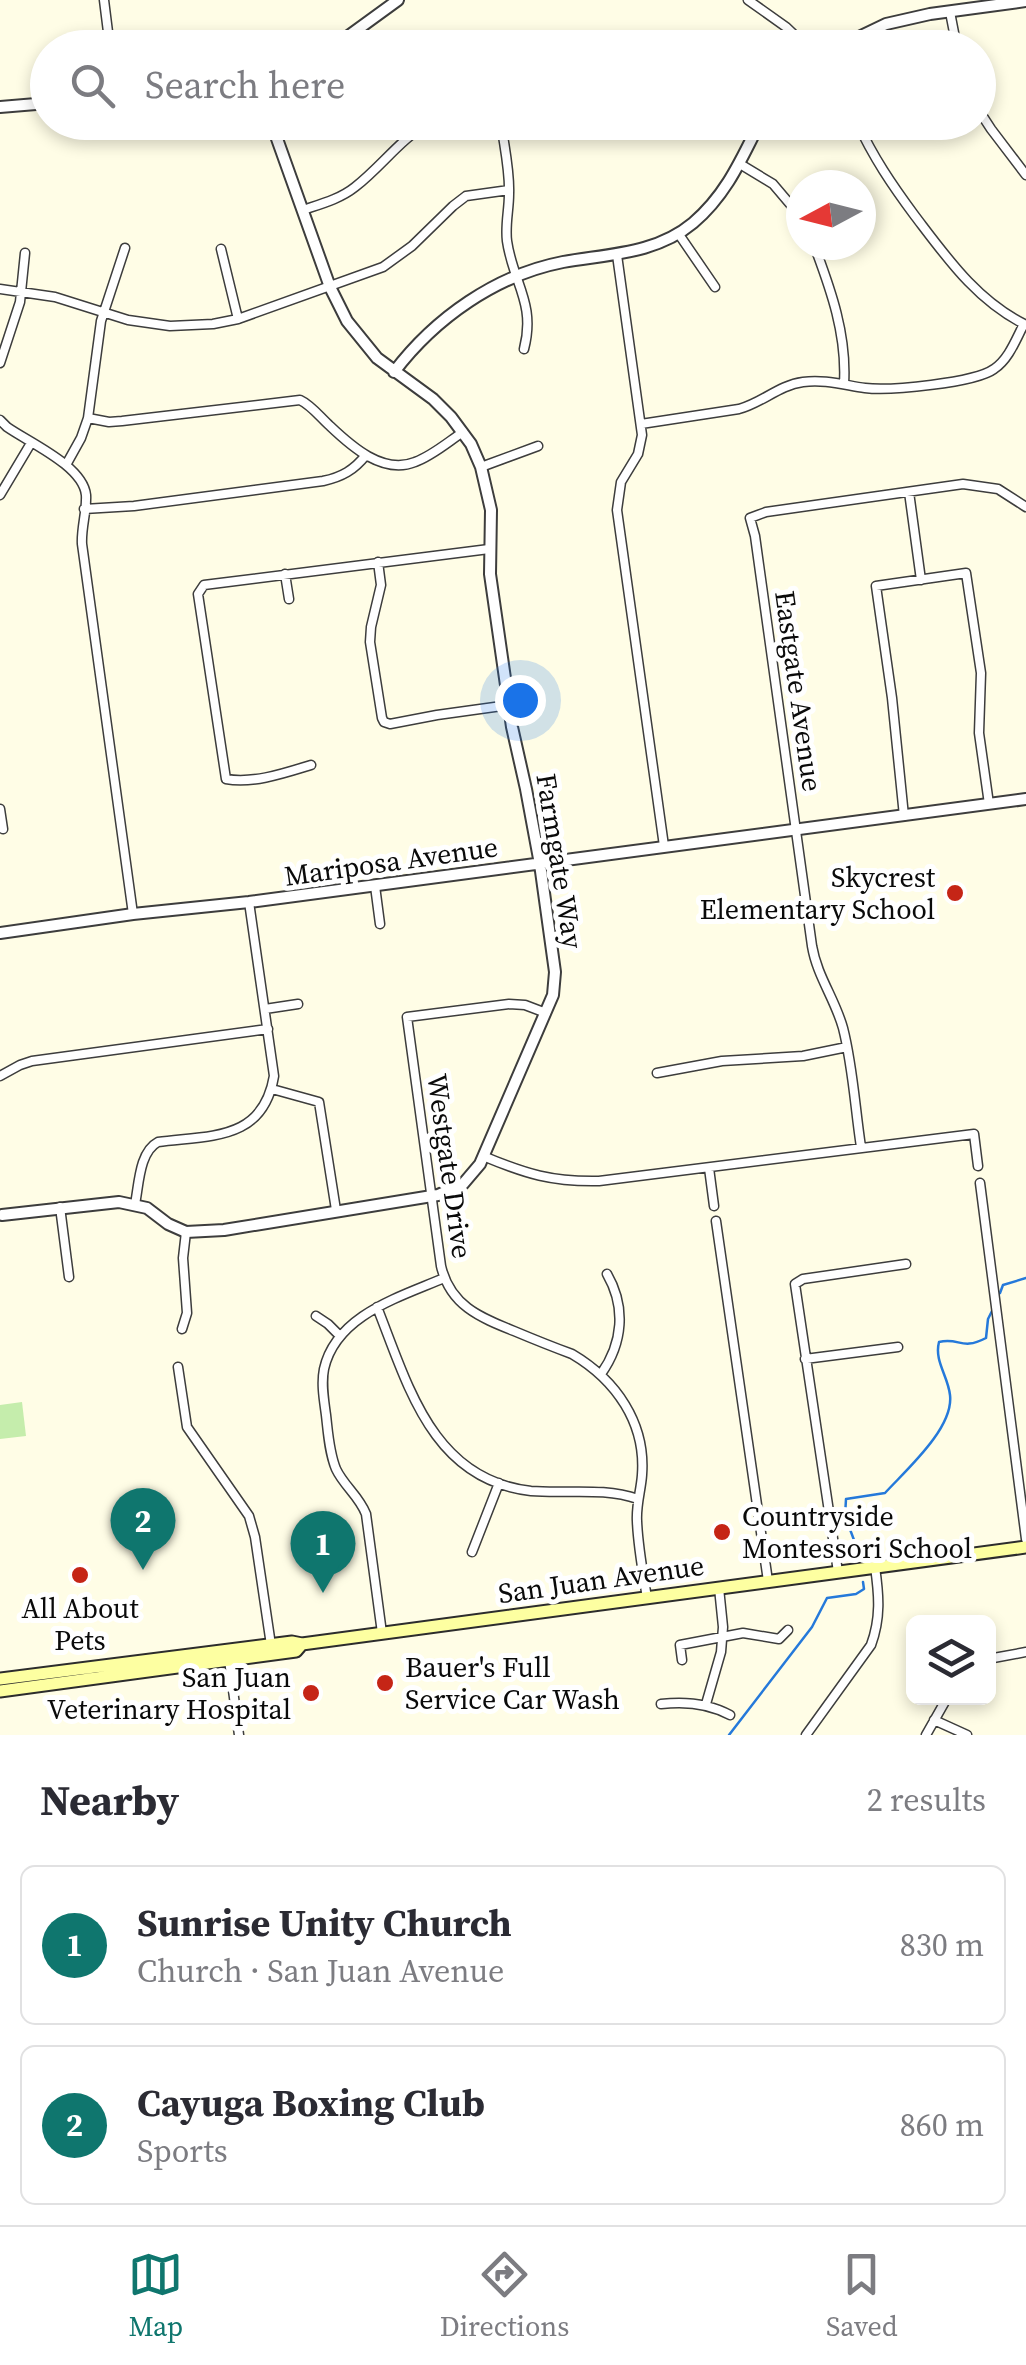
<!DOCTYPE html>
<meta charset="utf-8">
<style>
body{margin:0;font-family:"Source Serif 4",serif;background:#f2f2f3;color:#2b2b33}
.controls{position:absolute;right:30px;bottom:30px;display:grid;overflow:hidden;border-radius:15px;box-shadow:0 5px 15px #0003}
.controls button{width:90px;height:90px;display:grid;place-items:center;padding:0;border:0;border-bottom:2px solid #e1e1e2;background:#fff;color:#2b2b33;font:50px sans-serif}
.compass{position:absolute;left:786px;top:170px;width:90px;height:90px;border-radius:50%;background:#fff;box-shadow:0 5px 15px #0003;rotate:263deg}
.you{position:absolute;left:520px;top:700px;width:35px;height:35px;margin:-25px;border:8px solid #fff;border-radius:50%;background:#1a73e8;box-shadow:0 0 0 15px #1a73e833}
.badge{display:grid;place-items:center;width:65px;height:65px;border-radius:50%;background:#0f766e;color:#fff;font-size:32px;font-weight:700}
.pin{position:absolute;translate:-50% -82px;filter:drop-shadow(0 2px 5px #0008)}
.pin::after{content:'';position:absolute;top:52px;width:35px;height:30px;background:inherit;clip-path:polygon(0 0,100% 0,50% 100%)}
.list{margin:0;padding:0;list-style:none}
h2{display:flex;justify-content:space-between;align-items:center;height:130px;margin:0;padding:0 40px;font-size:42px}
h2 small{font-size:32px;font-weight:400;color:#7c7c81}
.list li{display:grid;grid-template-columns:65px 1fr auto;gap:30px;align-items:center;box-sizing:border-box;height:160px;margin:0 20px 20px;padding:0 20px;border:2px solid #e1e1e2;border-radius:15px}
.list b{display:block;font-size:38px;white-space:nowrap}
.list p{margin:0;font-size:32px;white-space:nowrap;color:#7c7c81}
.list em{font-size:32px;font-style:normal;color:#7c7c81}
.icon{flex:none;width:55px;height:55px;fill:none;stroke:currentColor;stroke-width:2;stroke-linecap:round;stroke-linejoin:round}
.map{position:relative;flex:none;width:1026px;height:1735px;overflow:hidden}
.search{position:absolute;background:#fff;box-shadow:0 5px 15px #0003;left:30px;right:30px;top:30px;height:110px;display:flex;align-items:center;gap:25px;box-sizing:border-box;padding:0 35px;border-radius:55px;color:#7c7c81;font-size:38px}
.sheet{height:490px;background:#fff}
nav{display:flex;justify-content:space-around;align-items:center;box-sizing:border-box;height:140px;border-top:2px solid #e1e1e2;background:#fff;font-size:28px;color:#7c7c81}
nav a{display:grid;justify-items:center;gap:5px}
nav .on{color:#0f766e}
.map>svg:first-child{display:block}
</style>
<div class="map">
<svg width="1026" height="1735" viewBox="0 0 1026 1735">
<rect width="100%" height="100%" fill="#fffde6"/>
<path fill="#c5edac" d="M22,1402L26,1436L0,1439V1405Z"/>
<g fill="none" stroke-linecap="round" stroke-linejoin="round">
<path stroke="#2579da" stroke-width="2.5" d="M1000,1293L1003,1285L1026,1278
M860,1556L845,1516L846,1499L885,1493C906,1470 954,1428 950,1395C948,1376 934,1361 939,1342C960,1337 961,1351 986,1338L988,1319L992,1311
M729,1735L812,1627L827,1598L856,1594L864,1589L863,1582"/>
<defs>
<path id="minor" d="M104,0L110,48
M748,0L786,27L808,48
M950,12L957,48
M978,109L991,129L1026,175
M501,122C504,146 510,170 509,194C509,210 505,225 507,241C513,283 536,303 524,349
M857,122C873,157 892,185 915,216C947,258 977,301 1026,325
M740,164L773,184L801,217
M303,210C321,204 340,199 355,187C382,166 400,139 430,122
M678,233L715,287
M814,245C831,290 847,335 844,384
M221,249L238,319
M617,255L642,435L638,454L621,482L617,510L664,846
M0,289L55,297L128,320L170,326L213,324L238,319L383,267L412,246L453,206L466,196L509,190
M0,363L20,302L25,253
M88,418L109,422L122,421L300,400C311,405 320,417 330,426C351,446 383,475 415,462C432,456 448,442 463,432
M0,420L7,427C30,443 83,466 86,495C87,511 81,528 82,544L133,914
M641,424L739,409C762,403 779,385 803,382C824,379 844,385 865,388C889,391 975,383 994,369C1009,359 1016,339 1024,324
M66,465L81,438L88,418L101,321L125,248
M481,467L538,446
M909,492L921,580
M0,495L31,443
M84,509L134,506L323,481C342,477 354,470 366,455
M378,562L381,585L371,627L370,642L382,718L384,722L390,724L437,715L509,705
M285,574L289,599
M311,765C285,773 253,784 226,779L198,594L204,585L489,549
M0,809L3,829
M904,816L892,698L876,586L966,573L981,673L979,733L989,804
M375,886L380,924
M265,1009L298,1004
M546,1013L525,1005L509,1004L407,1017L441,1266C450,1305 479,1317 514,1331C533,1339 553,1347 572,1354C616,1380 646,1423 642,1475C641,1490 636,1505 637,1521C638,1547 643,1573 647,1598
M657,1073L722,1061L803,1056L847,1047
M0,1076L20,1065L32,1061L268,1029
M272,1089L319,1102L336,1210
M861,1147C855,1108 853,1067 843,1028C835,999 817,976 812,946L755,536L750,518L766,512L963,484L998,489L1026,507
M483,1156C526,1174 552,1182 599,1181L974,1134L978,1166
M709,1168L714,1206
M980,1183L1026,1539
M135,1204C139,1185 139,1152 158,1142C211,1135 263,1141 274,1076L249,902
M60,1207L69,1277
M716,1221L768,1581
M377,1307C408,1385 432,1480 531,1491C567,1494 603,1487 638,1499
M316,1316L328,1324L340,1336
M182,1329L187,1313L183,1258L186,1232
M805,1359L898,1347
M178,1367L187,1427L249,1516L255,1537L271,1645
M601,1374C623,1343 626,1307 607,1274
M472,1552L499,1483
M838,1572L795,1284L803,1279L906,1264
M382,1633L366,1514C359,1496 344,1486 336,1469C329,1452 328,1432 326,1415C324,1400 321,1384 324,1369C336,1315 400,1297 444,1278
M988,1659L1026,1652
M229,1660L239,1735
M682,1660L680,1645L743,1633L779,1639L788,1630
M661,1704C686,1701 708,1703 730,1715
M706,1704L721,1652L723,1627L719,1588
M934,1720L967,1735
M806,1735L871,1645C881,1618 879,1595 875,1567
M926,1735L947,1698"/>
<path id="tertiary" d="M332,48L398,0
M836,48L886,24L930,14L1026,1
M0,107L48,103
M394,372C435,318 496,275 563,262C608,254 656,254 693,223C726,195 741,160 760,122
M0,933L133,914L249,902L1026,799
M2,1215L119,1202L147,1208L168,1224L186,1232L224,1230L438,1195L463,1184L480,1164L553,995L555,972L540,864L526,789L512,727L490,574L491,510L481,467L471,444L451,417L433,399L377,358L347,321L330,287L271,122"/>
<path id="secondary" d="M0,1679L292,1642L302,1644L1026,1547
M0,1691L296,1651L302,1644"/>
</defs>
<use href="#minor" stroke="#3d3d3d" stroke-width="11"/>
<use href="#tertiary" stroke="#3d3d3d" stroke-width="14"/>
<use href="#secondary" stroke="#2c2c2c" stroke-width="15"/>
<use href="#minor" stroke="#fff" stroke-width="8"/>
<use href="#tertiary" stroke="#fff" stroke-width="10"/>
<use href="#secondary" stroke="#fdffa1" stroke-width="11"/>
</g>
<g fill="#c52516" stroke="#fff" stroke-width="4">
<circle cx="955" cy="893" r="10"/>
<circle cx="722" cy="1532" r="10"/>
<circle cx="80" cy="1575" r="10"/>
<circle cx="385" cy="1683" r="10"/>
<circle cx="311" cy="1693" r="10"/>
</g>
<g text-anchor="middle" stroke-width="10" stroke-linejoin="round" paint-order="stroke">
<g font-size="28" fill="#0a0a0a" stroke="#fff">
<text transform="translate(799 691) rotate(82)" y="10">Eastgate Avenue</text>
<text transform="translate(391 861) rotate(-8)" y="10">Mariposa Avenue</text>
<text transform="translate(560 861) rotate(81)" y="10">Farmgate Way</text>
<text transform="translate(450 1166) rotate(82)" y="10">Westgate Drive</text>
<text transform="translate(601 1579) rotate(-8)" y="10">San Juan Avenue</text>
</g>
<g font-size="28" fill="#0a0a0a" stroke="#fff" text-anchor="end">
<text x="935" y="887">Skycrest<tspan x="935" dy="32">Elementary School</tspan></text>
<text x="742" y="1526" text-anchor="start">Countryside<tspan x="742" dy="32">Montessori School</tspan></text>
<text x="80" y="1618" text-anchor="middle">All About<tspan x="80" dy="32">Pets</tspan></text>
<text x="405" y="1677" text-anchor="start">Bauer's Full<tspan x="405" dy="32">Service Car Wash</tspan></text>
<text x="291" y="1687">San Juan<tspan x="291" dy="32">Veterinary Hospital</tspan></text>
</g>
</g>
</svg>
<div class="controls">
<button><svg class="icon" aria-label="layers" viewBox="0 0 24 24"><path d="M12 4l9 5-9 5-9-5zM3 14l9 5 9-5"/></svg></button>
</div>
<svg class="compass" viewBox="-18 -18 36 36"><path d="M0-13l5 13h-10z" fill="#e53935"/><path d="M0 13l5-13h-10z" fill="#7c7c81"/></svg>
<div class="you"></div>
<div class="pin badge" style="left:323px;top:1593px">1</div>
<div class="pin badge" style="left:143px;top:1570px">2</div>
<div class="search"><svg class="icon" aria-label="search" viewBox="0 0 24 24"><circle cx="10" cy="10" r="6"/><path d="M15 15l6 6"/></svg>Search here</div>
</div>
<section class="sheet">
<h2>Nearby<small>2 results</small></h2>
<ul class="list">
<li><span class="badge">1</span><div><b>Sunrise Unity Church</b><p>Church · San Juan Avenue</p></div><em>830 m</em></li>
<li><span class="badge">2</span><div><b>Cayuga Boxing Club</b><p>Sports</p></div><em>860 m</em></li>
</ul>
</section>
<nav>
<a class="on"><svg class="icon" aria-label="map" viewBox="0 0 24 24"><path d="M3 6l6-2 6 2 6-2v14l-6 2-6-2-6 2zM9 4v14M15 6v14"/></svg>Map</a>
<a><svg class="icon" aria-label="directions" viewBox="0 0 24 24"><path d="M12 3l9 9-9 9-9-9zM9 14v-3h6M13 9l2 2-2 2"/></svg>Directions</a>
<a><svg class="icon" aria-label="saved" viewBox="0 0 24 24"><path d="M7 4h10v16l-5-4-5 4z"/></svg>Saved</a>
</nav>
